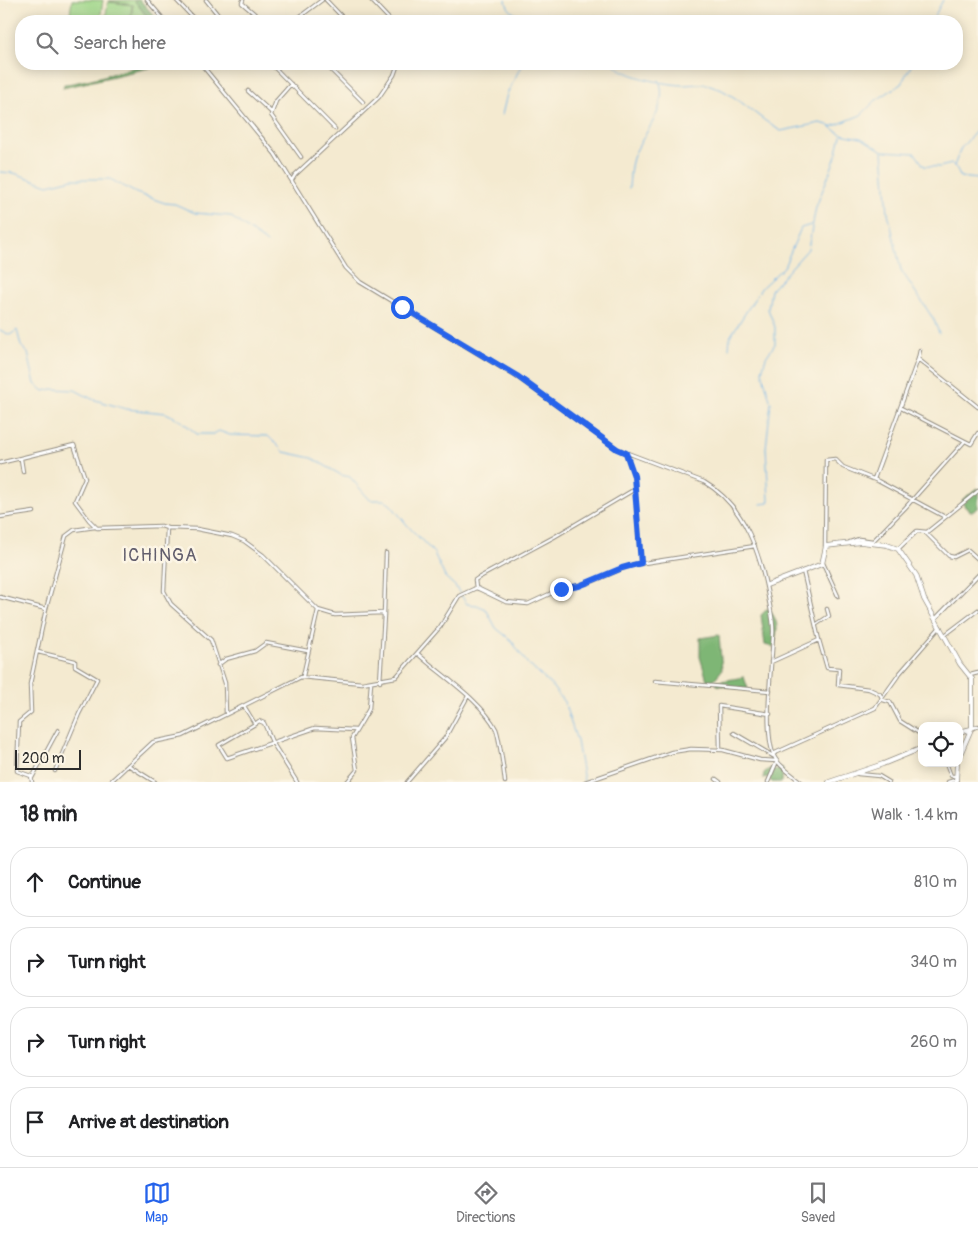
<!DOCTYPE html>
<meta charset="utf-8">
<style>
body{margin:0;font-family:Pangolin,sans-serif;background:#f2f2f2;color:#202124}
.controls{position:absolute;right:15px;bottom:15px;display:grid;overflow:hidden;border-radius:10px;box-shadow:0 2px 12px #0003}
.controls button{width:45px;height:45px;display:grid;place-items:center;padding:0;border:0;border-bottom:1px solid #e0e0e0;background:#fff;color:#202124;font:25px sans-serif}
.scale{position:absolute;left:15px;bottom:12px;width:66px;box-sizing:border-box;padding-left:5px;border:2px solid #2b2b2b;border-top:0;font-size:14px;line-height:18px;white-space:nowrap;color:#2b2b2b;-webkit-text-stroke:4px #fcf5e5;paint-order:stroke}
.stop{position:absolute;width:15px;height:15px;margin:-11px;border:4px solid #2563eb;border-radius:50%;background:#fff}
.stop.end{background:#2563eb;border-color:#fff;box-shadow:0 1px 5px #0008}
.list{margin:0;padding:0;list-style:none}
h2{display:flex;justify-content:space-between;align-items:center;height:65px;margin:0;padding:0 20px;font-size:21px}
h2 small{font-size:16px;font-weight:400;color:#757577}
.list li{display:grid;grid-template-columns:32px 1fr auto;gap:15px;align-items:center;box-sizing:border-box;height:70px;margin:0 10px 10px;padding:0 10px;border:1px solid #e0e0e0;border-radius:20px}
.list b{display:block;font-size:19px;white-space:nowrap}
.list em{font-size:16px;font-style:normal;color:#757577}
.icon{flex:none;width:28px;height:28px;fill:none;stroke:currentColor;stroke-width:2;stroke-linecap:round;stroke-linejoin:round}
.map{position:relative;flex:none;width:978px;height:782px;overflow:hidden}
.search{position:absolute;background:#fff;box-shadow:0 2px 12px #0003;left:15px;right:15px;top:15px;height:55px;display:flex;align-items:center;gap:12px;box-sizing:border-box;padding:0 18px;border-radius:20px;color:#757577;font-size:19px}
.sheet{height:385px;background:#fff}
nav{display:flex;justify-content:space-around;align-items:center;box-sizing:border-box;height:70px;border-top:1px solid #e0e0e0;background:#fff;font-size:14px;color:#757577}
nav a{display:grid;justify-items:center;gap:2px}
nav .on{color:#2563eb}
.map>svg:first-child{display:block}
</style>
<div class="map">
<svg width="978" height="782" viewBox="0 0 978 782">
<rect width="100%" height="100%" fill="#fcf5e5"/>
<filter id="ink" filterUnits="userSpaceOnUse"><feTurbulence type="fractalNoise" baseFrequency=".02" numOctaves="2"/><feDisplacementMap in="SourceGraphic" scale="10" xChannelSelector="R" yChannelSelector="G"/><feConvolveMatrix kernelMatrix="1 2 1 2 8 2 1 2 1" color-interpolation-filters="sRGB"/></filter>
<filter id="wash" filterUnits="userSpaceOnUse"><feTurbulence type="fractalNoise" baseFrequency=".0096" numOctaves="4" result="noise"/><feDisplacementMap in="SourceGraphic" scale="20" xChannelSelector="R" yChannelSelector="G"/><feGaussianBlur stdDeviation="1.12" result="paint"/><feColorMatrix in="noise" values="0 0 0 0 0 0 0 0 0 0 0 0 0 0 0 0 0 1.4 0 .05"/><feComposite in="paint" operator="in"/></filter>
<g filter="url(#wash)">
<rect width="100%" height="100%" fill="#f4ead0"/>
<path fill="#9dd587" stroke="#648059" d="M72,0H103L100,21H69Z
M134,0L150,21H131L133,5L109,1Z
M108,2L132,5L130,21H105Z"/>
<path fill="#7eb674" stroke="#547050" d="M134,0H140L159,21H151Z
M143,64H165L63,88L64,84C72,85 136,68 143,64Z
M978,488V508L972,512L965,507L962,500Z
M768,608C780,623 778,629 773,647L765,645L761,615Z
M719,635L722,670L712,682L707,680L700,657V638Z
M744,677L748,689L717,685L716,682Z
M783,768L782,782H772L767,777L763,778L764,773L769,769L776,770Z"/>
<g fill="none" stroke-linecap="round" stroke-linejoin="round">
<path stroke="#74b5e8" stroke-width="1" d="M506,0C507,16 526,17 538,21
M932,21L943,0
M614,64C625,77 665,84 682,85C692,85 704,82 713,86C739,96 757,118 781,131L820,123L828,125L841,134L861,138L883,151L915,153L924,166L939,167L952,164L957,169L960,177L978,179
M502,115L507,94L522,64
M831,127L861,115L875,101L901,84L912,64
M883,151L888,213L901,270L934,320L939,333
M954,166L961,148L978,129
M0,172L14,173L48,185L72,179H110L136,193L165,203L175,204L195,213L230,216L267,243
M629,188C630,178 630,167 633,158C643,132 670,108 659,80
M0,330L10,335L17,330L21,346L28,353L35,384L44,391L52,389L75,390L92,399L126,409L166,413L180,420L197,434H213L219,431L230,435L268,436L284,452L312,458L341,475L350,477L370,500H384L391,505L408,526L434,553L445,577L455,586L467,604L477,605L486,609L496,628L511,640L527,663L551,685L564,702L577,741L584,781
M729,348L730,337L762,287L784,267L801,228L811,225
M770,400L762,371L766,357L775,344V327L768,309L771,290L808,249L816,207L835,159L841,136
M761,504L768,503L769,500L766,448L771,402"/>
</g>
</g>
<g filter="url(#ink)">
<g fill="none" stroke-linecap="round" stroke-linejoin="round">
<defs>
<path id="minor" d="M147,0L165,21
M176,0L196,21
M206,0L223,21
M243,0L242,3L263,21
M326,0L346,21
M371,0L391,21
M294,21L322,0
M201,64L275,154L346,268L360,282L517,377L617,449L704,482C746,506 761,556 769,601C771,612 774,623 773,635C772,664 763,731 774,756C778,766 793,775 801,782
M271,64L335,129
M325,64L363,102
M387,64L390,66
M291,84L276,101L271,115L301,157
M248,91L271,112
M292,180L295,175L379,97L394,75L398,64
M920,350L918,359L978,407
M901,408L965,441
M626,453L634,476L641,563
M21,459L23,472
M0,463L74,445L85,478L75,501L89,520L97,528L161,526L167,528L164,591L171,604L211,640L225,683L226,713
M874,479L918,359
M0,517L34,512
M167,528L197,529L232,536L244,541L263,555L318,610L335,615L382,613L384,615L380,682
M926,533L949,556L954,557L968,550L978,559
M850,542L859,539L873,541L905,508L965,441L971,444L978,433
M825,547L826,460L835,459L843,467L878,481L945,517
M898,549L917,531L927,532L978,491
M823,563L838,596
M476,588L475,580L478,578L554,537L635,489
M0,597L46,609
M384,615L386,553
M936,618L978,575
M817,624L829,616L827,609
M945,635L978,610
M819,640L827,668L839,669L838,685L869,689L880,694L883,700L890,702L900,721L922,735
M38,652L75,661V666L97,679L79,714L55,771
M418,654C441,675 482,701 496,729C499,736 504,772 505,782
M771,662L819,640L803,571
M218,665L226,659L255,651L266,643L308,651
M970,675L978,673
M303,676L318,610
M655,681L770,691
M244,706L255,724L259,721L264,723L272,742L297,782
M255,724L219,745L227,758L315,728L356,730
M971,729L978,726
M734,733L773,756
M720,750L719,706L770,714
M773,754L875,708L900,673L940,627
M946,763L951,776H955
M128,765L155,782
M858,774L879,776L889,782
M32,778L58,730
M716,779L720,782
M32,782L31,776L17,771L19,722L31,712L30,684L46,609L66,536L74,530L95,527
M110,782L153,742L183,736L301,677L362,683L396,677L440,627L459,596L476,588L479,589L506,602L528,604L556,591L591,582L631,565L755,546
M347,782L357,770L352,738L369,709L371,683
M407,782L445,738L468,696
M585,782L672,752L691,749L723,750L760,760L777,761L768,782
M948,782L955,780"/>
<path id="tertiary" d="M767,585L822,564L826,546L861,542L887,545L898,549L916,575L924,599L960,664L972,679V727L959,757
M959,732L971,729
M829,782L883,764L922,748
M956,782L957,763"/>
</defs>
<use href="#minor" stroke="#908a7e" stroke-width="4.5"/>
<use href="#tertiary" stroke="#908a7e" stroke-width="5.5"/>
<use href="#minor" stroke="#fff" stroke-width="2.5"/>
<use href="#tertiary" stroke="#fff" stroke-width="4"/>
</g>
</g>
<g fill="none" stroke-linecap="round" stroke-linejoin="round" filter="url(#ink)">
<path stroke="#2563eb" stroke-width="6" d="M402,307L517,376L617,449L626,453L634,476L641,563L622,568L579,586L561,589"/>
</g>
<g text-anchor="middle" stroke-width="5" stroke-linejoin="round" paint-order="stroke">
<g font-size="18" letter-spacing="1" fill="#625e6d" stroke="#fcf5e5">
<text x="160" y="561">ICHINGA</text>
</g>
</g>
</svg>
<div class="controls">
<button><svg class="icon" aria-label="locate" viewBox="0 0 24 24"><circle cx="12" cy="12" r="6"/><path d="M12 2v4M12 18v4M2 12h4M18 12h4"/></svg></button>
</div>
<div class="scale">200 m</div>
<div class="stop" style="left:402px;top:307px"></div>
<div class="stop end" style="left:561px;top:589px"></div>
<div class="search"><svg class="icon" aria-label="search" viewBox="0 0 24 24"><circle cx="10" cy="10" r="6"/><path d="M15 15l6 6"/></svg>Search here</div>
</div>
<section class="sheet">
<h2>18 min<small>Walk · 1.4 km</small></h2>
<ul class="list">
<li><svg class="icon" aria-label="ahead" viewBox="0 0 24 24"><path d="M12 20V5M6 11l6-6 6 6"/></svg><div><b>Continue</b></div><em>810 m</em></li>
<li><svg class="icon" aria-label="right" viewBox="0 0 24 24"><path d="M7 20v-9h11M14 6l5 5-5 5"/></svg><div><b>Turn right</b></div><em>340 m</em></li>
<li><svg class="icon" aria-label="right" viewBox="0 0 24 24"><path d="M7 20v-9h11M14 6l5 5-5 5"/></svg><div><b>Turn right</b></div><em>260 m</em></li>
<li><svg class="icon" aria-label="arrive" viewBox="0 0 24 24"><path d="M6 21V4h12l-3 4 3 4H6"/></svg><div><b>Arrive at destination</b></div></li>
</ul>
</section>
<nav>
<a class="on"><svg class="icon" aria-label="map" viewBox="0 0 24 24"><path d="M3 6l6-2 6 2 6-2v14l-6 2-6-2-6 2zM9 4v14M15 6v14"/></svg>Map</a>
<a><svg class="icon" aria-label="directions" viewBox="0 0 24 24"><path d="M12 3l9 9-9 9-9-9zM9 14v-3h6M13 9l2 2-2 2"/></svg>Directions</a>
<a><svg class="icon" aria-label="saved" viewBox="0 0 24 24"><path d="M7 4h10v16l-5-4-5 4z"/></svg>Saved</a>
</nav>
